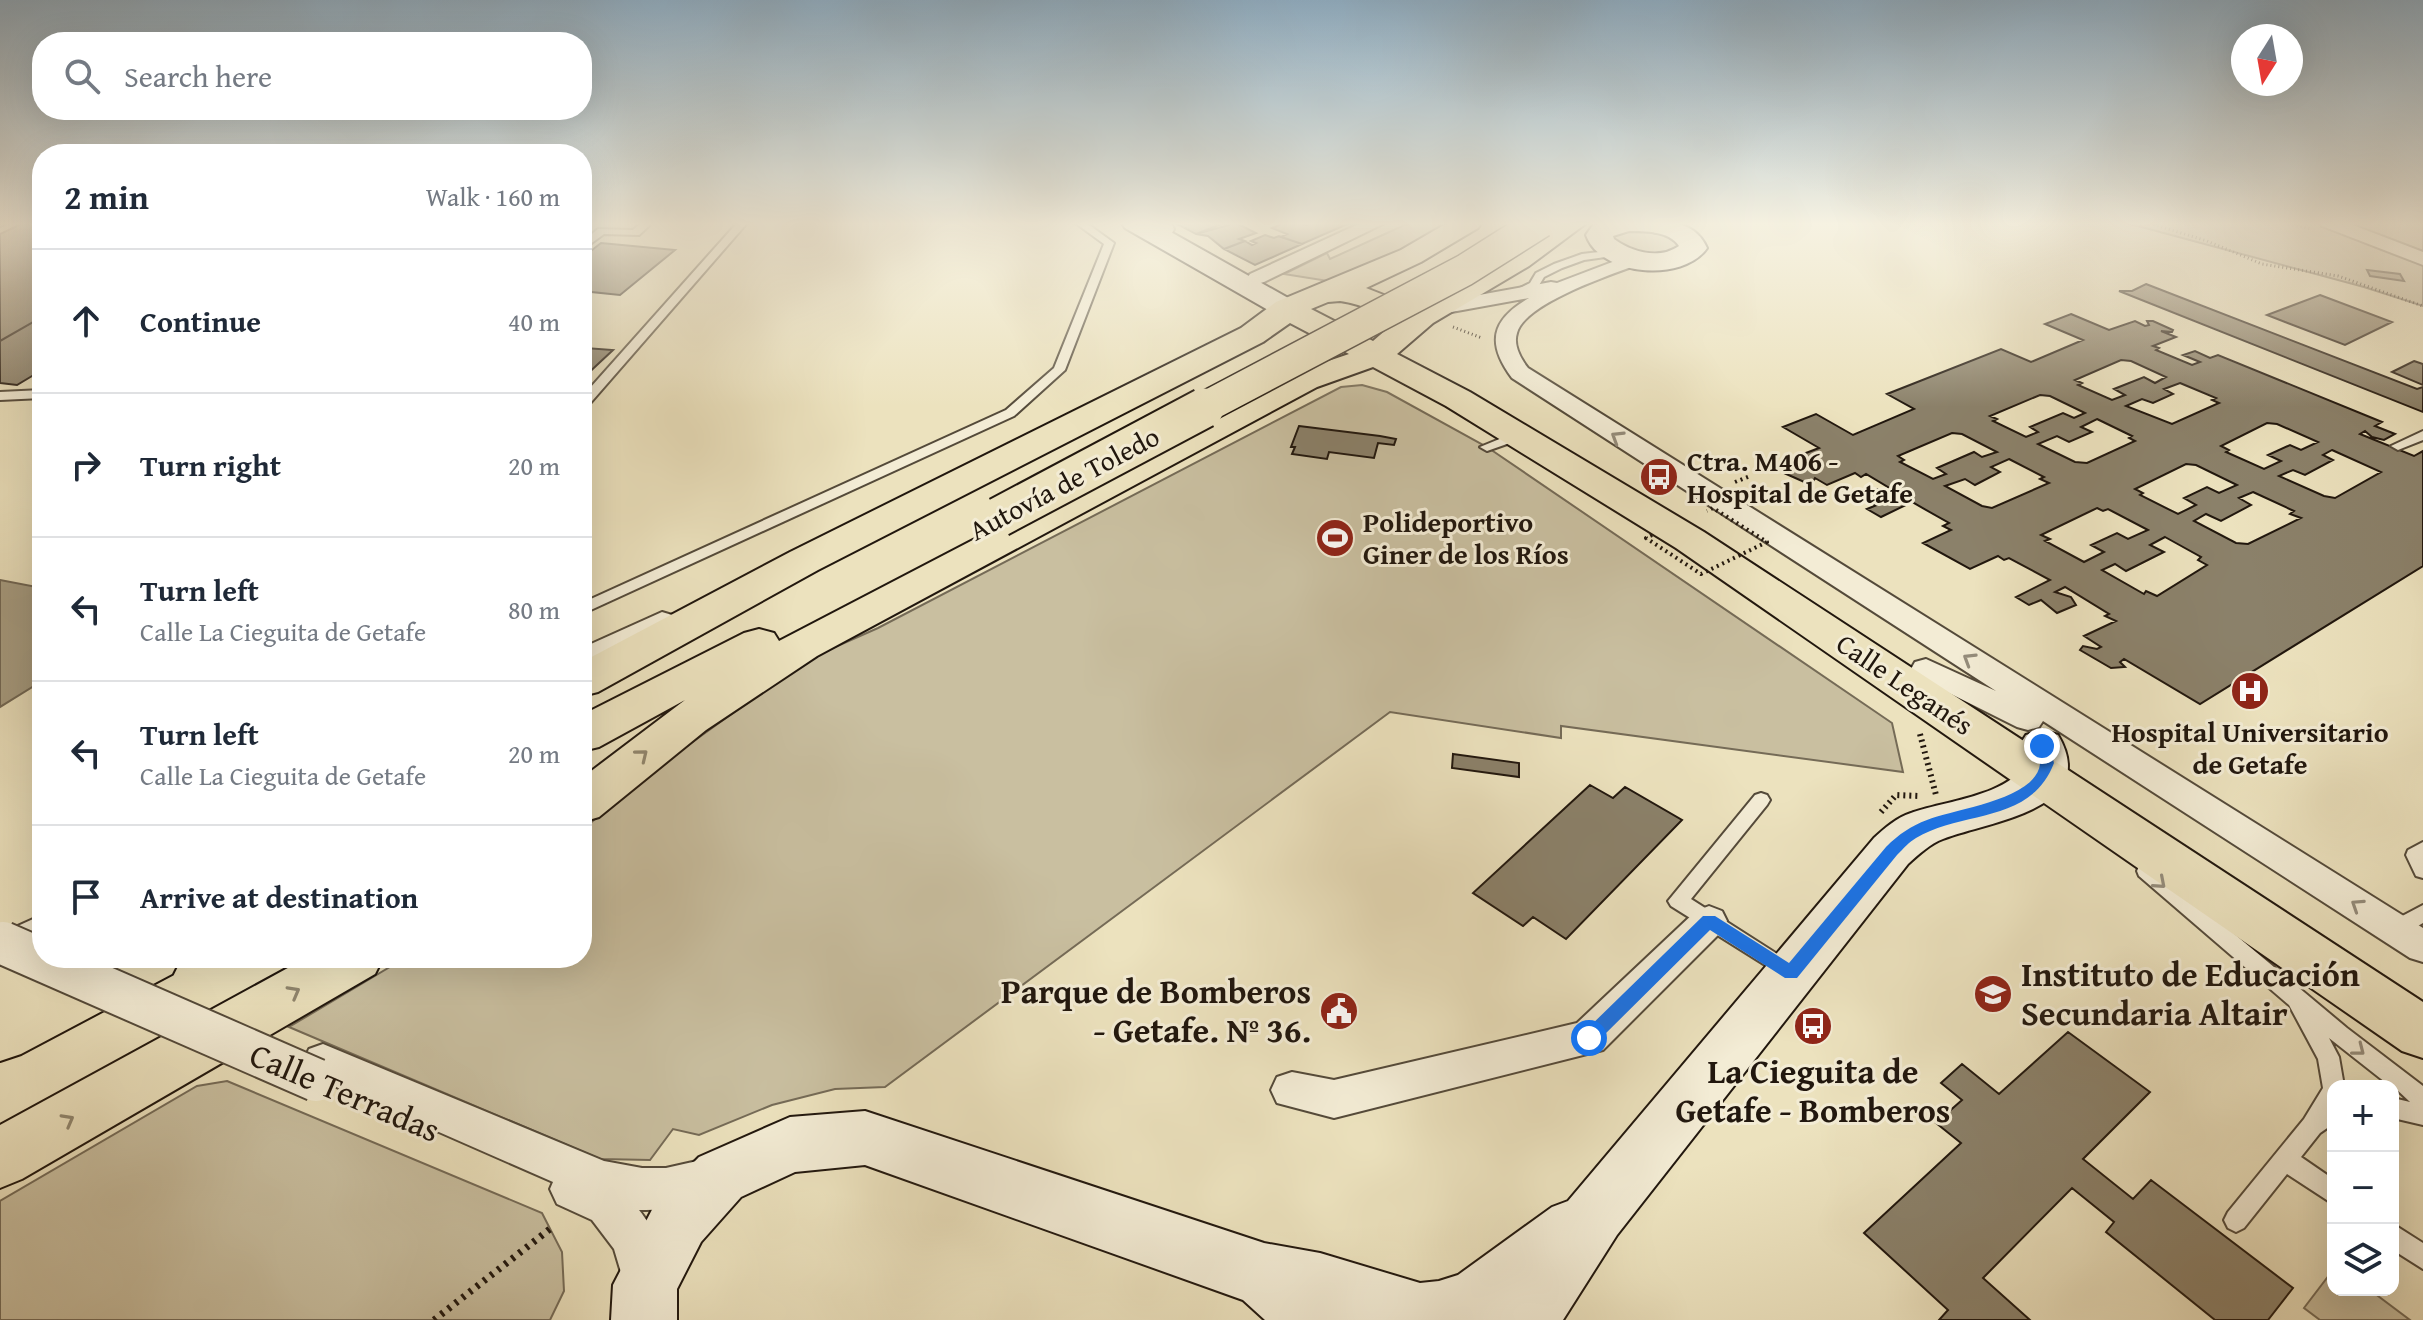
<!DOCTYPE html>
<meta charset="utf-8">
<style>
body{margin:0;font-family:"Gentium Book Plus",serif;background:#f6f6f7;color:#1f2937}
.controls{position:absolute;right:24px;bottom:24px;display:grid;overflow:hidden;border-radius:16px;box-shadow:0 8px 32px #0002}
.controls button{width:72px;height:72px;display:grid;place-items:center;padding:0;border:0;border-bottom:2px solid #e0e1e3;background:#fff;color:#1f2937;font:40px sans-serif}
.compass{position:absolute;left:2231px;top:24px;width:72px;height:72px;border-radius:50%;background:#fff;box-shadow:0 8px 32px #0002;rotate:191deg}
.stop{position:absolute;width:24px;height:24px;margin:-18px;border:6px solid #1a73e8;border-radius:50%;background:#fff}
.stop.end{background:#1a73e8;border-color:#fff;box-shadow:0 2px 8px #0008}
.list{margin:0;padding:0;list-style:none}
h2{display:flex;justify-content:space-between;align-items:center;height:104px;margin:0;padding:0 32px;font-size:34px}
h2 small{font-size:26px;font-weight:400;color:#747a83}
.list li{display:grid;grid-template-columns:52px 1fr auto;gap:24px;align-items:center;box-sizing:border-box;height:144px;padding:0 32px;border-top:2px solid #e0e1e3}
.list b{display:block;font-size:30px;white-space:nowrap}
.list p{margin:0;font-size:26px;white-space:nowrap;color:#747a83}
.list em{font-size:26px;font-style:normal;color:#747a83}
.icon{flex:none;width:44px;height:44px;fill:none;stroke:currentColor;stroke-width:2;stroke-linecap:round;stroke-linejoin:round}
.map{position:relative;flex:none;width:2423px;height:1320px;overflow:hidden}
.search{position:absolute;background:#fff;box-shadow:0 8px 32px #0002;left:32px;top:32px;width:560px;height:88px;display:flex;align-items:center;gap:20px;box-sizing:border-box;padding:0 28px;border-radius:32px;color:#747a83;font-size:30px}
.panel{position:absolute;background:#fff;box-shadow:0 8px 32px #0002;left:32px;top:144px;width:560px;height:824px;border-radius:32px}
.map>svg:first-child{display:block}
</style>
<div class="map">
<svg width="2423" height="1320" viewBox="0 0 2423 1320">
<rect width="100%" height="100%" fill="#ece2be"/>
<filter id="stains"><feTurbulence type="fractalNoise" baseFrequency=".0025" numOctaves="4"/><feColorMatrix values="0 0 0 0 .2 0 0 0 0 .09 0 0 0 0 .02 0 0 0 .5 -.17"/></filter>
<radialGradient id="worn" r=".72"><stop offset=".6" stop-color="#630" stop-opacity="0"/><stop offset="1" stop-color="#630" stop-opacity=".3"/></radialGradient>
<path fill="#c9bfa0" stroke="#756b57" stroke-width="2" d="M1411,222H1457L1352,280L1328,281L1284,274L1327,253L1330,259Z
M2123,222H2423V306L2364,287Z
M1624,229L1663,232L1679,243L1678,247C1657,262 1633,252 1613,240V236Z
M1362,385L1387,392L1487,447L1892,723L1903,772L1561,726V738L1390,712L885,1087L835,1089L772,1105L699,1135L673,1129L650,1160L600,1159L289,1027L405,958H582V830L655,769L808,659L878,628L1341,387Z
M227,1081L542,1213L562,1252L564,1291L550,1320H0V1201L197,1086Z
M2333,1270V1290H2370L2410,1320H2320L2304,1308Z"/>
<path fill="#a79d82" stroke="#716754" stroke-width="2" d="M0,580L42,588V681L0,707Z"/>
<path fill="#8b816a" stroke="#21170e" stroke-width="2" fill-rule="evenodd" d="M25,222H42V317L0,341V234Z
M1178,222H1227L1196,234L1175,223Z
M1286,222L1307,225L1316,222H1352L1302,244L1281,237L1287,234L1272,228Z
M1236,223L1256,233L1239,239L1245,241L1224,249L1208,236L1196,234Z
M1265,235L1274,238L1279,236L1302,244L1255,265L1224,249L1245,241L1252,245L1256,243L1251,241Z
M601,243L675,250L620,295L582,291V258Z
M2367,270L2400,274L2404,281L2370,276Z
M2146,284L2417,389L2423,387V412L2119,291H2132Z
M2320,295L2392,322L2345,345L2267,315Z
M2071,314L2109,330L2135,321L2145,326L2149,325L2147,321H2153L2173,330L2172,332L2161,331L2176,337L2153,346L2159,348L2156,350L2192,365L2200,362L2183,355L2195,351L2210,358L2218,355L2382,422L2375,426L2395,434L2384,440L2372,437L2365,431L2360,434L2414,456L2423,451V566L2200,704L2124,659L2120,662L2125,667L2111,668L2080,650L2083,646L2097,649L2101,647L2084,636L2116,621L2105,616L2109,614L2065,587L2055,592L2071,597L2076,605L2057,613L2041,600L2029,605L2016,597L2050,580L2009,558L2004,560L1998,556L1970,569L1923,543L1951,530L1943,526L1949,523L1912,502L1881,517L1867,509L1877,505L1858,500L1859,497L1876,489H1884L1893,499L1901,495L1866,474L1861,477L1855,473L1827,485L1815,478L1811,485L1784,473V469H1799L1785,461L1819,448L1783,427L1816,414L1853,435L1914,409L1887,394L2001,349L2031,362L2083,340L2045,324ZM2121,360L2131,361L2166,377L2155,383L2144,377L2114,389L2125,395L2112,400L2078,385L2082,383L2075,380ZM2180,383L2216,398L2212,400L2219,403L2172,424L2126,406L2142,399L2153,403L2173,394L2164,389ZM2040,395L2050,396L2085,413L2074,418L2063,413L2030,427L2038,432L2026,437L1993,421L1997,419L1990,416ZM2097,419L2132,436L2129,438L2135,441L2087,463L2075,462L2038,444L2057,436L2069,442L2092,432L2081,427ZM2267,423L2277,424L2318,442L2301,450L2290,445L2268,455L2281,461L2264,469L2226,452L2229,450L2221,446ZM1952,433L1962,434L1997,452L1982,457L1974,452L1937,468L1946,474L1933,479L1900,462L1904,460L1898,456ZM2332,450L2381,472L2335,498L2324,496L2279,476L2293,470L2305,475L2333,460L2323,455ZM2009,459L2044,477L2040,479L2049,483L1992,508L1982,506L1945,486L1965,479L1975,485L2000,472L1991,467ZM2186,464L2196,465L2237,485L2219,493L2207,487L2184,498L2196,505L2178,514L2140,495L2143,493L2135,489ZM2253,492L2294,511L2290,514L2301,518L2248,544L2236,543L2194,521L2206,514L2221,521L2251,505L2239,498ZM2097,508L2103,511L2108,509L2148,530L2128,539L2117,533L2091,545L2104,552L2084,562L2045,541L2050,539L2041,535ZM2165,537L2201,557L2198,560L2207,565L2157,596L2146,591L2144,594L2102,570L2115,564L2126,571L2164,552L2150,545Z
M42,317V370L17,385L0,383V341Z
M585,348L613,350L582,379V350Z
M2414,361L2423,364V385L2392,372Z
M1299,426L1380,436L1396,439L1394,445L1378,443L1374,458L1329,452L1327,459L1292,454L1295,447H1291Z
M1453,754L1519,763V777L1452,768Z
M1590,785L1613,798L1625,787L1682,820L1566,939L1533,917L1523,926L1473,893Z
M2068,1032L2150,1092L2083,1159L2133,1199L2151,1180L2293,1288L2268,1320H2215L2106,1232L2114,1222L2072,1188L1983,1278L2030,1320H1939L1948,1310L1864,1233L1961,1143L1936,1123L1962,1100L1941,1083L1962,1064L1999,1094Z"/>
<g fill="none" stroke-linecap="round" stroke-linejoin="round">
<defs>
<path id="lane" d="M0,222H7L0,226Z
M642,222H653L639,235L604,234L582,250V242L598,229L633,230Z
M738,222H748L586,408L582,409V397Z
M1074,222H1085L1114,243L1065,370L1014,416L582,614V603L1006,410L1054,368L1104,244Z
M1616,250L1620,251V255L1584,260L1562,268L1544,277L1538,287L1517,295L1512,292L1530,283L1536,273L1554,264L1582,254Z
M42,390V398L0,400V392Z
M1519,431L1525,435L1524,438L1487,451L1480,447Z
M2423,431V440L2398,450L2391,446Z
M1761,793L1767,795L1770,800L1767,805L1691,899L1796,966L1799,972L1796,978L1789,980L1671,906L1668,901L1755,795Z
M2423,842V878L2416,876L2406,855L2408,850Z
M2146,864L2153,866L2347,1028L2423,1086V1125L2393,1118V1098L2410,1102L2393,1086H2390L2329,1038L2339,1057L2344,1086H2333V1124L2320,1133L2301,1157L2333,1179V1204L2287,1174L2244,1228L2236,1232L2228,1228L2224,1220L2228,1212L2304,1119L2323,1088L2318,1059L2289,1005L2139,876L2137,871L2139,866Z
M2423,905V923C2412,929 2402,939 2389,935L2386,929L2389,923Z
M2393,1224L2423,1243V1269L2393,1250Z"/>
<path id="street" d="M1152,222H1170L1174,229L1172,233H1158Z
M1363,222H1387L1264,282L1257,284L1247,278L1250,274Z
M2320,222H2345L2423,252V265L2322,226Z
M1636,253L1646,259L1643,263C1615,273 1524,303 1517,333C1513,345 1521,359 1528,368L2423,928V962L2410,958L2043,721L2039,727L2028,730L2017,727L1915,676L1911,669L1915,662L1926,659L1996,691L1512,378C1486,343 1491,320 1529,298L1435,315L1425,309L1435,303L1551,282L1557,283Z
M662,612L672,615L676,621L672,627L582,670V648Z
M1709,906L1722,911L1727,921L1722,931L1603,1050L1334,1118L1277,1103L1271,1090L1277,1077L1292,1072L1334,1080L1577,1023L1696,911Z
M42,915V947L0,966V934Z
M323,1044L604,1161L642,1168H666L706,1159L721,1165L728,1180L721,1195C695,1205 668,1211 639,1210C658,1233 673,1271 661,1299L645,1306L629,1299L614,1249L592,1220L557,1204L550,1189L553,1182L309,1075L303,1062L309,1049Z"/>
<path id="secondary" d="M1121,222H1153L1297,303L1302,309L1297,315L1287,318L1277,315L1125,228Z
M1604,222C1638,222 1691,210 1707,248C1683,283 1600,276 1586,235L1593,225ZM1629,231C1646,231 1669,231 1679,246C1659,260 1632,252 1614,239L1613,236Z
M2042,730L2058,735C2102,810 1989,821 1943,839C1930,844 1919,854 1908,864L1617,1235L1563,1320H1265L1243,1300L865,1165L795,1172L741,1197L701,1242L677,1289V1320H611L613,1285L657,1200L699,1157L790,1117L865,1111L1264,1243L1320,1253L1420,1283L1439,1281L1458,1275L1552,1207L1568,1201L1874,838C1885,828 1896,818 1911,813C1940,802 2013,795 2024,763L2019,746L2026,735Z"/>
<path id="highway" d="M1449,222H1482L1478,228L1421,262L1366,288L1394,299L1410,310L1509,254L1556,222H1588L1529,266L1433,323L1397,354L1470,392L1704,532L2423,1002V1058L2402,1051L1676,548L1446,406L1373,367L1317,387L817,656L706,730L599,817L582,822V778L685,700L599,747L582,751V715L744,633L759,629L774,633L779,641L1293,373L1349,354L1290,323L1263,342L818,570L598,692L582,696V662L790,552L1241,328L1276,302L1401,250ZM1340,301C1358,304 1383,310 1387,329L1373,341L1311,309L1328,302Z
M1639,222H1674L1677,226L1673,232C1660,235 1647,233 1639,222Z
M42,947V958H180L172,974L21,1054L0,1061V967Z
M306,958H383L375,974L22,1179L0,1188V1125Z"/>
</defs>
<use href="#lane" stroke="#544a3a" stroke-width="4"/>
<use href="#street" stroke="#544a3a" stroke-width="4"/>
<use href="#secondary" stroke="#21170e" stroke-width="4"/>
<use href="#highway" stroke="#21170e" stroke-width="4"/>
<path stroke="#21170e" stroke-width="3" stroke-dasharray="1 3" stroke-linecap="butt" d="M2146,222L2207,241L2262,264L2338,276L2423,306
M2277,222L2312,229
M1453,327L1482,338"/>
<path stroke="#21170e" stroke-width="4" stroke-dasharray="2 4" stroke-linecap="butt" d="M1735,482L1750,476"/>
<path stroke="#21170e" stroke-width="6" stroke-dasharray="2 4" stroke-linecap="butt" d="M1920,734L1936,795
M1881,812L1896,795L1919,796"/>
<path stroke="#21170e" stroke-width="7" stroke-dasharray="3 6" stroke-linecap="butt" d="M434,1320L550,1229"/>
<use href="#lane" fill="#f3ecd5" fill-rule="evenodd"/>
<use href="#street" fill="#f3ecd5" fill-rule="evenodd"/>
<use href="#secondary" fill="#f3ecd5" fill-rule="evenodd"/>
<use href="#highway" fill="#ece2be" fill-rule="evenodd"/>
<defs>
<path id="street-bridge-far1" d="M0,942L7,945"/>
<path id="street-bridge" d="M3,943L316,1080"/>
<path id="highway-bridge-far1" d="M1200,410L1465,270L1541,222"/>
<path id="highway-bridge" d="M999,517L1204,408"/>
</defs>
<use href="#street-bridge-far1" stroke="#544a3a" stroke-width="37" stroke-linecap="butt"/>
<use href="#street-bridge" stroke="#544a3a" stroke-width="46" stroke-linecap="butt"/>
<use href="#highway-bridge-far1" stroke="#21170e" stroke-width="34" stroke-linecap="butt"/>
<use href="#highway-bridge" stroke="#21170e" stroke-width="43" stroke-linecap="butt"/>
<path stroke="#21170e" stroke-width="4" stroke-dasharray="2 4" stroke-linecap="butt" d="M1652,535L1646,538L1701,574L1767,542L1713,508L1707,511"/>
<use href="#street-bridge-far1" stroke="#f3ecd5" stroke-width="33"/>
<use href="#street-bridge" stroke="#f3ecd5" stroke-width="42"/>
<use href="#highway-bridge-far1" stroke="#ece2be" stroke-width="31"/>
<use href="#highway-bridge" stroke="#ece2be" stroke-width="39"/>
</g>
<defs><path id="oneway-chevron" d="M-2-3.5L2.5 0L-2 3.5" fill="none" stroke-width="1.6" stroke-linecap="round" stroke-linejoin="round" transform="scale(2)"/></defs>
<g stroke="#948c7b">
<use href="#oneway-chevron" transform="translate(1617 437) rotate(-148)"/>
<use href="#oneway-chevron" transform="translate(1969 659) rotate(-148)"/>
<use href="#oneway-chevron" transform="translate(2160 883) rotate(41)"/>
<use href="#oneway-chevron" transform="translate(2357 905) rotate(-147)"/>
<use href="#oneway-chevron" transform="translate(2359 1050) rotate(38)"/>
</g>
<g stroke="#91876f">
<use href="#oneway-chevron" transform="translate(642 755) rotate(-39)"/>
<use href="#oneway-chevron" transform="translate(294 992) rotate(-29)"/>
<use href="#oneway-chevron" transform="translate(68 1120) rotate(-29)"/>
</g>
<linearGradient id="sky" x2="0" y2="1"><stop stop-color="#8eabbf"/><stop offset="0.55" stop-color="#f6f2e2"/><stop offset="1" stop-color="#f6f2e2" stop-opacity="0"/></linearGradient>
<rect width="2423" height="407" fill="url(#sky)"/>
<path fill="#1a73e8" d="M2042,741L2049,746L2054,763C2031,824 1962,810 1916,838C1909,842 1903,849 1897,855L1797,978H1785L1710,930L1595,1044H1583L1580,1038L1583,1033L1703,916H1715L1789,963L1886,847C1899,834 1911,826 1927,820C1953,809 2036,800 2040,764C2040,759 2037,751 2035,746Z"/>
<defs>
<symbol id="bus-disc" viewBox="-11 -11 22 22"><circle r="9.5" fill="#8f2418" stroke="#f3ecd5"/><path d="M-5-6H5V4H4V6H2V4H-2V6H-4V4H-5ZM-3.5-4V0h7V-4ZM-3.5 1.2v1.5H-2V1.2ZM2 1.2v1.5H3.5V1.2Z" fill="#fff"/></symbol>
<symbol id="stadium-disc" viewBox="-11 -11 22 22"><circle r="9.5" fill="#8f2418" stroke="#f3ecd5"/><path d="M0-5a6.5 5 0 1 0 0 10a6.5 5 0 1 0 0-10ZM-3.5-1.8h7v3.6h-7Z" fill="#fff"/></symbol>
<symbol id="hospital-disc" viewBox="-11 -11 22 22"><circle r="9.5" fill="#8f2418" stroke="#f3ecd5"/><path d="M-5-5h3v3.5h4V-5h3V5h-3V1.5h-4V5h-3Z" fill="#fff"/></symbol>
<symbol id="school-disc" viewBox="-11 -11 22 22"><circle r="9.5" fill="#8f2418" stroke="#f3ecd5"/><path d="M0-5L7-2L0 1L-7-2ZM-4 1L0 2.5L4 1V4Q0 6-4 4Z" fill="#fff"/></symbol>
<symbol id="civic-disc" viewBox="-11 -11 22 22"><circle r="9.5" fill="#8f2418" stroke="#f3ecd5"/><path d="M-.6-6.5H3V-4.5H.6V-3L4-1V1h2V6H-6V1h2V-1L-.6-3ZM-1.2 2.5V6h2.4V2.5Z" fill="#fff"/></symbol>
</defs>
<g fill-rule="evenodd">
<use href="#bus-disc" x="1637" y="455" width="44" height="44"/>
<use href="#stadium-disc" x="1313" y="516" width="44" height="44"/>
<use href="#hospital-disc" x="2228" y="669" width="44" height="44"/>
<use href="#school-disc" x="1971" y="972" width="44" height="44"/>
<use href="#civic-disc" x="1317" y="989" width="44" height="44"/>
<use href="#bus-disc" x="1791" y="1004" width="44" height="44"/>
</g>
<g text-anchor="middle" stroke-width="6" stroke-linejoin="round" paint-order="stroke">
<g font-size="28" font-weight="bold" fill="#21170e" stroke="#f3ecd5" text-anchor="start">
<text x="1687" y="471">Ctra. M406 -<tspan x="1687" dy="32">Hospital de Getafe</tspan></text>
<text x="1363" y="532">Polideportivo<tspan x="1363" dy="32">Giner de los Ríos</tspan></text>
<text x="2250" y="742" text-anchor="middle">Hospital Universitario<tspan x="2250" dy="32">de Getafe</tspan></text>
</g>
<g font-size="28" fill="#21170e" stroke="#f3ecd5">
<text transform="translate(1064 483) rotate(-28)" y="10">Autovía de Toledo</text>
<text transform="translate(1905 684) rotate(34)" y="10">Calle Leganés</text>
</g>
<g font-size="34" font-weight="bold" fill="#21170e" stroke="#f3ecd5" text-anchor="start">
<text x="2021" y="986">Instituto de Educación<tspan x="2021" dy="39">Secundaria Altair</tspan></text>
<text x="1311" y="1003" text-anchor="end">Parque de Bomberos<tspan x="1311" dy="39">- Getafe. Nº 36.</tspan></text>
<text x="1813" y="1083" text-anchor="middle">La Cieguita de<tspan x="1813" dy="39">Getafe - Bomberos</tspan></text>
</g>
<g font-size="34" fill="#21170e" stroke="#f3ecd5">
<text transform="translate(345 1092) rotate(23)" y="12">Calle Terradas</text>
</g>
</g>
<rect width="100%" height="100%" filter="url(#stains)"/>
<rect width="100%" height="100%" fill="url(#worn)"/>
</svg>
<div class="controls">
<button>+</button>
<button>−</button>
<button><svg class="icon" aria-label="layers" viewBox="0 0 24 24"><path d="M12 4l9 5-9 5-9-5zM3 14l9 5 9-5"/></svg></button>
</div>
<svg class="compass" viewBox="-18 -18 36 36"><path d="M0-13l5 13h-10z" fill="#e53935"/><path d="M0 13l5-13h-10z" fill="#747a83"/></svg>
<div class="stop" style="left:1589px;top:1038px"></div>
<div class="stop end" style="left:2042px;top:746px"></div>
<div class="search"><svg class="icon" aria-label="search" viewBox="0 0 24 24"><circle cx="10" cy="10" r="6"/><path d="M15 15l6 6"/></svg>Search here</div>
<section class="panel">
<h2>2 min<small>Walk · 160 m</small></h2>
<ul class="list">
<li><svg class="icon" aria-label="ahead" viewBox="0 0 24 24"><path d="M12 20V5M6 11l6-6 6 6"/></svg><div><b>Continue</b></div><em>40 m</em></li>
<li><svg class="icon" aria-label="right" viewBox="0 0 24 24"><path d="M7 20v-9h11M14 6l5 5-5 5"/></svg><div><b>Turn right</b></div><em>20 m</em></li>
<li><svg class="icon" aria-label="left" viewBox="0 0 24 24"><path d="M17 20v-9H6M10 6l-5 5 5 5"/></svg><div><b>Turn left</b><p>Calle La Cieguita de Getafe</p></div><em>80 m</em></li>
<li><svg class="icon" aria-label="left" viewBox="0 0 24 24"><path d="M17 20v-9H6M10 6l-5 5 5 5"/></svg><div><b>Turn left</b><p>Calle La Cieguita de Getafe</p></div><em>20 m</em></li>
<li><svg class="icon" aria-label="arrive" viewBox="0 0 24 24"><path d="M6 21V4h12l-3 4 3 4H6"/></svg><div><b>Arrive at destination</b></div></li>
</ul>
</section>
</div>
